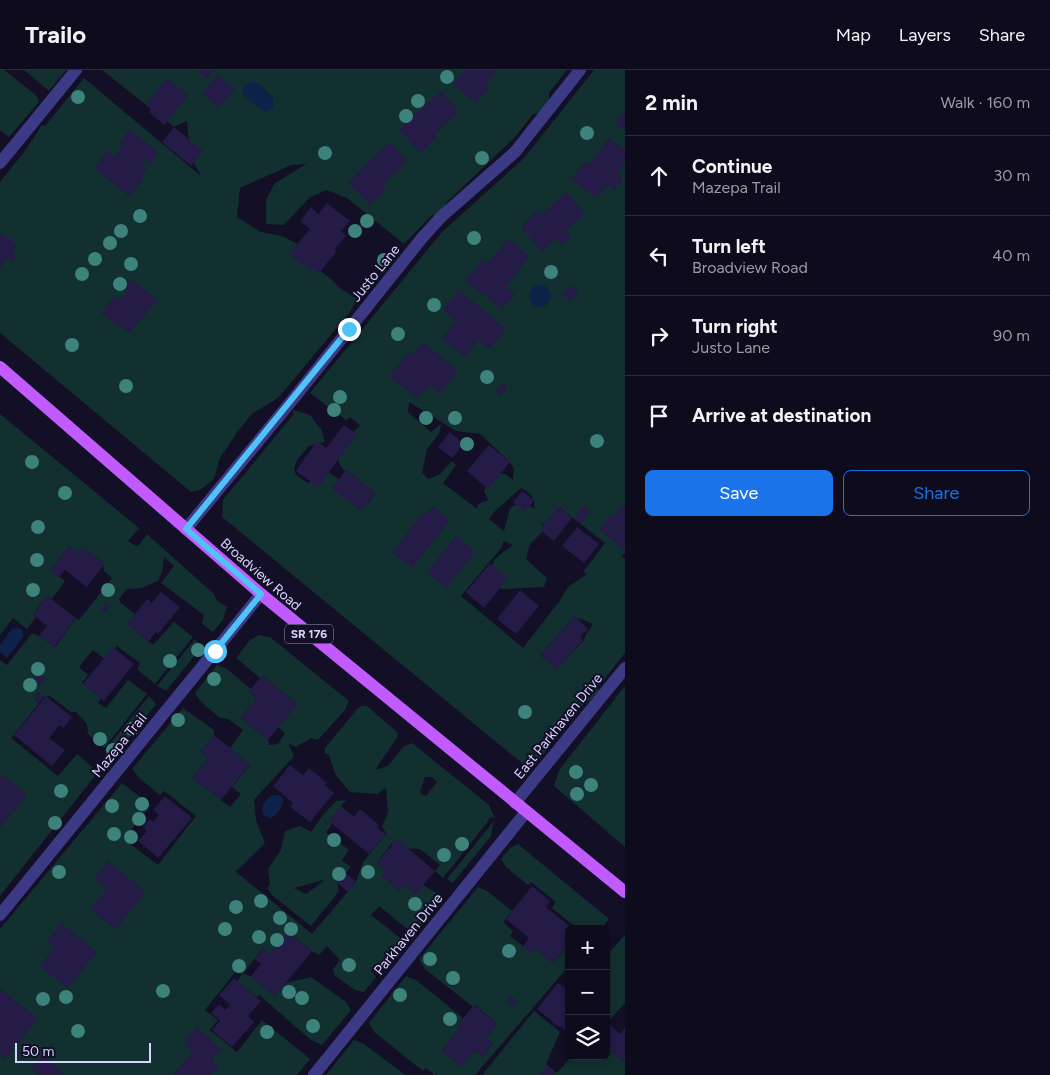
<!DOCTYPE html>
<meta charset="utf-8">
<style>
body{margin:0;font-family:Figtree,sans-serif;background:#1c1929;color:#f1f3f6}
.controls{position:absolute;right:15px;bottom:15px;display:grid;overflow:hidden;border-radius:8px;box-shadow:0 2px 8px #0003}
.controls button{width:45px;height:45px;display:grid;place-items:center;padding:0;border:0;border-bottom:1px solid #2e2b3b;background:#0e0b1c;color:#f1f3f6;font:25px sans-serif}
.scale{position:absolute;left:15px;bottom:12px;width:136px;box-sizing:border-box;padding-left:5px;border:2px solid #d9d4ff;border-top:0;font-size:14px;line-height:18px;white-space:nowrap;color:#d9d4ff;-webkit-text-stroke:4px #130f26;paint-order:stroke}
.stop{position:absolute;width:15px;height:15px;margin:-11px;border:4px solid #4fc3f7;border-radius:50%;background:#fff}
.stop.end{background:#4fc3f7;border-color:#fff;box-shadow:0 1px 5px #0008}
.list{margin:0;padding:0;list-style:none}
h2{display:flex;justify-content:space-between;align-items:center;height:65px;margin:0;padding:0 20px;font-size:21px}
h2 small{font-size:16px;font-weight:400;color:#9b9ba3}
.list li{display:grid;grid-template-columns:32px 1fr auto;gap:15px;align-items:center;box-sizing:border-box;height:80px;padding:0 20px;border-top:1px solid #2e2b3b}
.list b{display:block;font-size:19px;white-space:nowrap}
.list p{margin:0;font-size:16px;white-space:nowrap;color:#9b9ba3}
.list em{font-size:16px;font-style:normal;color:#9b9ba3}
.actions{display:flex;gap:10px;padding:15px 20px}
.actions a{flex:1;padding:11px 0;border:1px solid #1a73e8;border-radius:8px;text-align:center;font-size:18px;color:#1a73e8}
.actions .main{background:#1a73e8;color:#fff}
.icon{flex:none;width:28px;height:28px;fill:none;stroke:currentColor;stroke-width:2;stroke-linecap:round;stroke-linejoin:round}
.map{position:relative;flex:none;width:625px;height:1005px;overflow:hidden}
header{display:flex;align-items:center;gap:30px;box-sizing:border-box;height:70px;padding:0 25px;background:#0e0b1c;border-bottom:1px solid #2e2b3b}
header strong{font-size:24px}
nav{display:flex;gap:28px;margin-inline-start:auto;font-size:18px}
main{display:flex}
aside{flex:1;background:#0e0b1c}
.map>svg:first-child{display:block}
</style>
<header>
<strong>Trailo</strong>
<nav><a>Map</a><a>Layers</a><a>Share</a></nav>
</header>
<main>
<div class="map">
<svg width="625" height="1005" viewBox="0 0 625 1005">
<rect width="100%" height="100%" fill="#130f26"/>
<path fill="#12302f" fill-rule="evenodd" d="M0,0H4L36,25L39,32L9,67L0,60Z
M24,0H66L49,21Z
M102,0H567L549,23V29L540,43L533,44L516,66L445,134V136L437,145L431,146L404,174L347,128L326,120L309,128L284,155L266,154V130L274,114L306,94L291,95L240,118L237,147L261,162L282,166L307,179L315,197L331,209L340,218L357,229L350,242L278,328L253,343L238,361L220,388L214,409L200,420L191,422L0,263V112L28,77V76L42,55L45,56L84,8L201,106L190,85L187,51L174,57Z
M594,0H625V483L622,486L625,489V583L598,617L600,622L589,631L587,630L538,691L528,698L222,447L223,430L293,345V340L310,345L321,359L325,372L309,376L297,390L294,399L296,405L308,413L325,400C341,409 353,422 368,433L375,423L351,404H347L340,395L334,378L350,366L360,355L350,347L346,350L310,323L442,162L524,88ZM409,332L456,361L480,364L510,392L514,399L513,410L505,404L493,403L484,421L488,430L478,434L477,439L443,413L456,395L452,391L440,404L429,409L422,403L427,379L439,364L441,354L431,362L408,342ZM521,418C532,423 534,428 535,439L522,431L510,438L504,461L489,449L494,442ZM559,437L605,473L583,502L587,504L568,517L561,529L523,578L461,526L502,477L503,471L513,475L502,483L494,490L489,515L503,519L544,517L547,508L526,489L530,474L544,460L541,451L544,455ZM574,547L584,550L593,554L585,566L584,570L561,594L554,597L540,585Z
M0,344L139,458L128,471L130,473L138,476L147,464L214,524L217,531L227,537L223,550L213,562L202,554L204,545L161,513L174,496L164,487L162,502L158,511L141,518L127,519L119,529L121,533L135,544L128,554L153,575L174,552L193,567L155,614L137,599L140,593L117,576L106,590L93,580L79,597L88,605L82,613L101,628L98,633L106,638L128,610L147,624L104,678L88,664L87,654L76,642H71L50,626L44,627L38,622L34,628L39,633L11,668L58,706L77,684L98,702L0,826V590L7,595L32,563L39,566L55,577L76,548L79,550L112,508L104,501L103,492L81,488L69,476L51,500L65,511L52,529L47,526L33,544L36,547L27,559L13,548L0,565Z
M259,565L270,567L349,631L345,640L318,670L311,668L296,677L288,673L294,686L254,730L256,750L265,773L240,798L235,801L312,864L356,812L363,792L386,764L388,766L382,757L388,742L386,718L377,724L350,722L335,704L329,685L325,683V678L358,638L362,636H367L398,663L396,669L375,700L388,696L404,676L412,673L489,735L495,748L490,747L486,754L443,808L435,801L440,795L420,779L395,778L392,773L377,793L386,801L382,807L399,820L404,815L415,824L423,815L435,822L440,829L415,861L406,858L379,836L371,845L399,867L405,874L385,897L377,894L371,901L376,907L364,922L355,920L334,905L333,899L340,890L327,876L319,885L312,881L289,863L270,884L263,878L243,904L251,906L275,926L286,913L311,907L346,932L351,940L322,975L311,970L259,925L257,927L237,911L242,904L237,900L205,940L218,950L210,960L237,982L262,950L310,989L297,1005H0V859L122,713L151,735L124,769L158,795L196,746L164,721L160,725L139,708L132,699L183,638L214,660V665L201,682L208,688L193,709L230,737L241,724L232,717L250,695L230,678L243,660L228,649L220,648L201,632L195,623L217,595L227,599L251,619L249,622L257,628L241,648L268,670L269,675L278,674L285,663L278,657L297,634L262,606L260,608L236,588L250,570ZM425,707H432L437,712L426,726L420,723Z
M195,569L200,574L196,584L166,621L157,616Z
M625,616V777L554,716L559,700Z
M149,626L156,634L113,687L105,680Z
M346,730L329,751L332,754L326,762L349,780L342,790L351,797L337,813L339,821L311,856L273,826L267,818L270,815L268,799L281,780L285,761L300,756L311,762L323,745L336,731ZM324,810L316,817L306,824L294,818Z
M494,751L491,766L453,813L447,809Z
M518,774L609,849L601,859H578L552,838L556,832L531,812L528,815L506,797L501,789L510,778Z
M478,817L487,821L512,841L503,852L513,861L510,866L531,882L535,878L553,893L569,875V896L475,1005H434L426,998L423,1001L374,962L369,953L406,906L416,910L463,948L458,955L461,957L442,981L461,996L475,980L483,987L493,974L486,968L497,954L475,935L473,937L425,899L419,889Z
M625,865V933L606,954V886Z
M534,941L560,962L546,994L557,1003L572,986H606V976L625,992V1005H482Z
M354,970L364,974L405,1005H326Z"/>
<path fill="#0c2248" d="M253,11L260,15L273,27L274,35L270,40L265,42C259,39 246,28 242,23L245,15Z
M529 226a11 11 0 1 1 22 0a11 11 0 1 1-22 0Z
M13,557L15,559L18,557L24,562L22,564L24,566L7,588L0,582V575Z
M273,725H278L282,727L284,731C281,738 277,746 270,748L265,746L262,741C262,733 266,729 273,725Z"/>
<path fill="#241b47" d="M197,0H214L207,9Z
M465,0H497L485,15L489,18L476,33L453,14Z
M218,5L235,19L219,38L202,24Z
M167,8L188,25L164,55L149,42L151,39L145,35Z
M442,21L459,42L434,65L437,68L420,83L399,59Z
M625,41V62L615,53Z
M174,57L203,81L191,96L162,72Z
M130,59L159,83L150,94L145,90L141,95L147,99L141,106L144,109L129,126L94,98L107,81L114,86L122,77L119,74Z
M609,68L625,80V94L617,104L623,109L614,120L608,115L597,128L571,109L585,91L589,94Z
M389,72L407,91L383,115L386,119L370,135L348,112Z
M566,122L585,143L566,160L572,166L562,175L555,169L542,182L521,157L537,141L541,145Z
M327,133L350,151L341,161L346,166L335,179L337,181L319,203L313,198L310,201L289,184L310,159L300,151L311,137L318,144Z
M2,163L17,175L12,182L18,186L12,193L7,189L0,198V165Z
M508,169L529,186L506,217L515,224L502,239L465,211L482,190L487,194Z
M131,209L157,230L130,263L120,255L118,257L101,243L114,226L120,230L127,221L124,219Z
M570,215L579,222L571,231L562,224Z
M459,220L506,259L490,279L479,270L464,287L442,268L456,251L443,240Z
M423,272L458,301L440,324L429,315L417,328L389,306L409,282L413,285Z
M503,312L508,317L501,326L496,321Z
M344,355L357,364L318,417L296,401L317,371L326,378Z
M450,362L464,374L452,388L438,377Z
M489,375L510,392L488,419L467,401Z
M346,400L375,423L361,441L332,418Z
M522,421L534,430L525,442L513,432Z
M625,434V481L599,459L611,445L614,447Z
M433,436L450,450L412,498L392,482L423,443L425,445Z
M584,436L591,441L581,454L574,449Z
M559,437L572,448L554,471L540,460Z
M577,457L599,474L584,493L562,476Z
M456,466L475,482L446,518L427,502Z
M69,476L78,483L83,477L105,493L87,517L65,500L59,507L51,500Z
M490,493L508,508L484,538L466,522Z
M520,520L539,536L516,564L497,549Z
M161,522L180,537L158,564L156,562L149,571L127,554L147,529L152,533Z
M47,526L76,548L54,577L39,566L47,556L33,545Z
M106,533L111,537L105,543L101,540Z
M575,546L588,559L580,567L583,570L556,600L540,585Z
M113,577L134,594L104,631L83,614Z
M40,603L45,608L40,615L34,610Z
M262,606L297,634L268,670L241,648L257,628L249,621Z
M39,622L44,627L39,633L34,628Z
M46,626L72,647L63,658L60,655L49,668L65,680L52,696L14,665Z
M214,665L250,694L221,730L193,709L208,688L201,682Z
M290,695L303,705L309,698L327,713L325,715L334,723L310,752L290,737L293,733L273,716Z
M3,705L27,725L0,758V708Z
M165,726L192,748L158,788L138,771L147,761L143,757L150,749L153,752L159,745L153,740Z
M341,736L354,747L360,739L379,755L377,758L386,764L369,784L329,751Z
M397,769L435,801L415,825L404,815L399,820L382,807L386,801L377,793Z
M108,791L146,822L115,860L90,839L107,819L94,808Z
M346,803L356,812L348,822L337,813Z
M532,816L550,831L546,837L573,859H569V874L553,893L535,878L531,883L523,876L529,868L506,849Z
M61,853L97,882L68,918L40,896L55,877L47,871Z
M288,863L312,881L275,926L251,906L261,894L255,889L264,878L270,884Z
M234,908L261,931L248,946L254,952L232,977L212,960L220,951L211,943L219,934L225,940L230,935L219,925Z
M558,913L569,921V962L560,956L559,957L537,939Z
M1,919L38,949L5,990L0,985V920Z
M511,926L517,931L512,937L507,932Z
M474,935L497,954L486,968L493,974L483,987L475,980L461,997L442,981L461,957L458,955Z
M606,952L620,964L625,957V992L606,976Z
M197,957L221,979L211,990L219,997L211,1005H173L193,981L184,973Z
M43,985L63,1003L61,1005H38L31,999Z
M548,996L555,1002L552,1005H540Z"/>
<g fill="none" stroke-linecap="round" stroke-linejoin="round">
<path stroke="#3d3a85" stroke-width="12" d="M0,93L76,0
M186,459L294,328L422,168L441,147L515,82L580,0
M515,733L625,598
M0,845L261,524
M314,1005L526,742"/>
<path stroke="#c25bff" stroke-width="12" d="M0,297L261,524L625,822"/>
</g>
<g fill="#3d827b">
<circle cx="447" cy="7" r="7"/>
<circle cx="78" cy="27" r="7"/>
<circle cx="418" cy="31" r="7"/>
<circle cx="406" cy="46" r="7"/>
<circle cx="587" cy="63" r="7"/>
<circle cx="325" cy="83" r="7"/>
<circle cx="482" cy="88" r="7"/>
<circle cx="140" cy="146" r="7"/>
<circle cx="367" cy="151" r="7"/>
<circle cx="121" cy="161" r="7"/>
<circle cx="355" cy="161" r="7"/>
<circle cx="474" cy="168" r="7"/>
<circle cx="110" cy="173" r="7"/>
<circle cx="95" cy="189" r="7"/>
<circle cx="384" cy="190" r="7"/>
<circle cx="131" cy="194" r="7"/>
<circle cx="551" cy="202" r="7"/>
<circle cx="82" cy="204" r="7"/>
<circle cx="120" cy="214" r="7"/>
<circle cx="434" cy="235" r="7"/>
<circle cx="398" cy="264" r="7"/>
<circle cx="72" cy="275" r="7"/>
<circle cx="487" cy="307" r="7"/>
<circle cx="126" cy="316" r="7"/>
<circle cx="340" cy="327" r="7"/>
<circle cx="334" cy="340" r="7"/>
<circle cx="426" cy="348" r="7"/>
<circle cx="455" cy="348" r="7"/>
<circle cx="597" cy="371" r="7"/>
<circle cx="467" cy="374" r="7"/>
<circle cx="32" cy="392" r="7"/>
<circle cx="65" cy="423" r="7"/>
<circle cx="38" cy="457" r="7"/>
<circle cx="37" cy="490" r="7"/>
<circle cx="33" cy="520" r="7"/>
<circle cx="108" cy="520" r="7"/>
<circle cx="198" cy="580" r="7"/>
<circle cx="170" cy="591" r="7"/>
<circle cx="38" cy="599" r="7"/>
<circle cx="214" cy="609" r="7"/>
<circle cx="30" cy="615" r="7"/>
<circle cx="525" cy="642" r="7"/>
<circle cx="178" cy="650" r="7"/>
<circle cx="132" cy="659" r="7"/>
<circle cx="100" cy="669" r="7"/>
<circle cx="113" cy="680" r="7"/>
<circle cx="576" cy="702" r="7"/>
<circle cx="591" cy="715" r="7"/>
<circle cx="61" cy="721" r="7"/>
<circle cx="577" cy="724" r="7"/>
<circle cx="142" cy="734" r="7"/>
<circle cx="112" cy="736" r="7"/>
<circle cx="139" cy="749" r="7"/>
<circle cx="55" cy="753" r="7"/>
<circle cx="114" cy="764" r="7"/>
<circle cx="131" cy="767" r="7"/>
<circle cx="334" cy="770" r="7"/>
<circle cx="462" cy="774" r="7"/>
<circle cx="444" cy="785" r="7"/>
<circle cx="59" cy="802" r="7"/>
<circle cx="368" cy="802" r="7"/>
<circle cx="339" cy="804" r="7"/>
<circle cx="261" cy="831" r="7"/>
<circle cx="415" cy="834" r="7"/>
<circle cx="236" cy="837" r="7"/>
<circle cx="280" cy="848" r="7"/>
<circle cx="225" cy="859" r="7"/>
<circle cx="291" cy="859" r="7"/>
<circle cx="259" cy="867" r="7"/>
<circle cx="277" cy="870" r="7"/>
<circle cx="509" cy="881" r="7"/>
<circle cx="430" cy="889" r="7"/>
<circle cx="349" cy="895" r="7"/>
<circle cx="239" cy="896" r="7"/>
<circle cx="453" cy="908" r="7"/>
<circle cx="163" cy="921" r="7"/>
<circle cx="289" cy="922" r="7"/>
<circle cx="400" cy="925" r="7"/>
<circle cx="66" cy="927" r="7"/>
<circle cx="302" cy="928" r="7"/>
<circle cx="43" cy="929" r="7"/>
<circle cx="450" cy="949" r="7"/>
<circle cx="313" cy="956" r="7"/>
<circle cx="78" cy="961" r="7"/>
<circle cx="267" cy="962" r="7"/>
</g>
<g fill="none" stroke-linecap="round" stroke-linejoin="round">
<path stroke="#4fc3f7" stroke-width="6" d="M215,581L261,524L186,459L349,259"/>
</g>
<g text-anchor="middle" stroke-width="4" stroke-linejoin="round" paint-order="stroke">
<rect fill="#130f26" stroke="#9e99be" stroke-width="1" x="285" y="554.5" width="48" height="19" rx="4"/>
<g font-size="12" font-weight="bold" fill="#d9d4ff">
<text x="309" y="568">SR 176</text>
</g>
<g font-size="14" fill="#d9d4ff" stroke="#130f26">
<text transform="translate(375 203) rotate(-51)" y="5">Justo Lane</text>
<text transform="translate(261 504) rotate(41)" y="5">Broadview Road</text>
<text transform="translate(558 656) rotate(-51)" y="5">East Parkhaven Drive</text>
<text transform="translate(119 675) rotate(-51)" y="5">Mazepa Trail</text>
<text transform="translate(408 864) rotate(-51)" y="5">Parkhaven Drive</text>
</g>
</g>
</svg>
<div class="controls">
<button>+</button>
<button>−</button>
<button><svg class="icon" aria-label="layers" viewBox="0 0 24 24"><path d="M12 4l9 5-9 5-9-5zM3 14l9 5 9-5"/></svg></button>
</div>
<div class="scale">50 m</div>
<div class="stop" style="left:215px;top:581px"></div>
<div class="stop end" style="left:349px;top:259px"></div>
</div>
<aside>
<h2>2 min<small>Walk · 160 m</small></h2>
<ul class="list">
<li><svg class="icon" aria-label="ahead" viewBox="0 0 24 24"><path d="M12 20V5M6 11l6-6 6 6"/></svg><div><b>Continue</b><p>Mazepa Trail</p></div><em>30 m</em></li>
<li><svg class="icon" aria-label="left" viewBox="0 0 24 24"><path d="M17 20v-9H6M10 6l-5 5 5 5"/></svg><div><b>Turn left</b><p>Broadview Road</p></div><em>40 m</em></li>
<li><svg class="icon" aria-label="right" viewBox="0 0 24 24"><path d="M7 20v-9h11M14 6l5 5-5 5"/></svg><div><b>Turn right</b><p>Justo Lane</p></div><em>90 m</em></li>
<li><svg class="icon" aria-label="arrive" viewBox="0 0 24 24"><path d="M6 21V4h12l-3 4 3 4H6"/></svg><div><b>Arrive at destination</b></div></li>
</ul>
<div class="actions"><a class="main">Save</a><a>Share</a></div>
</aside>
</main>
